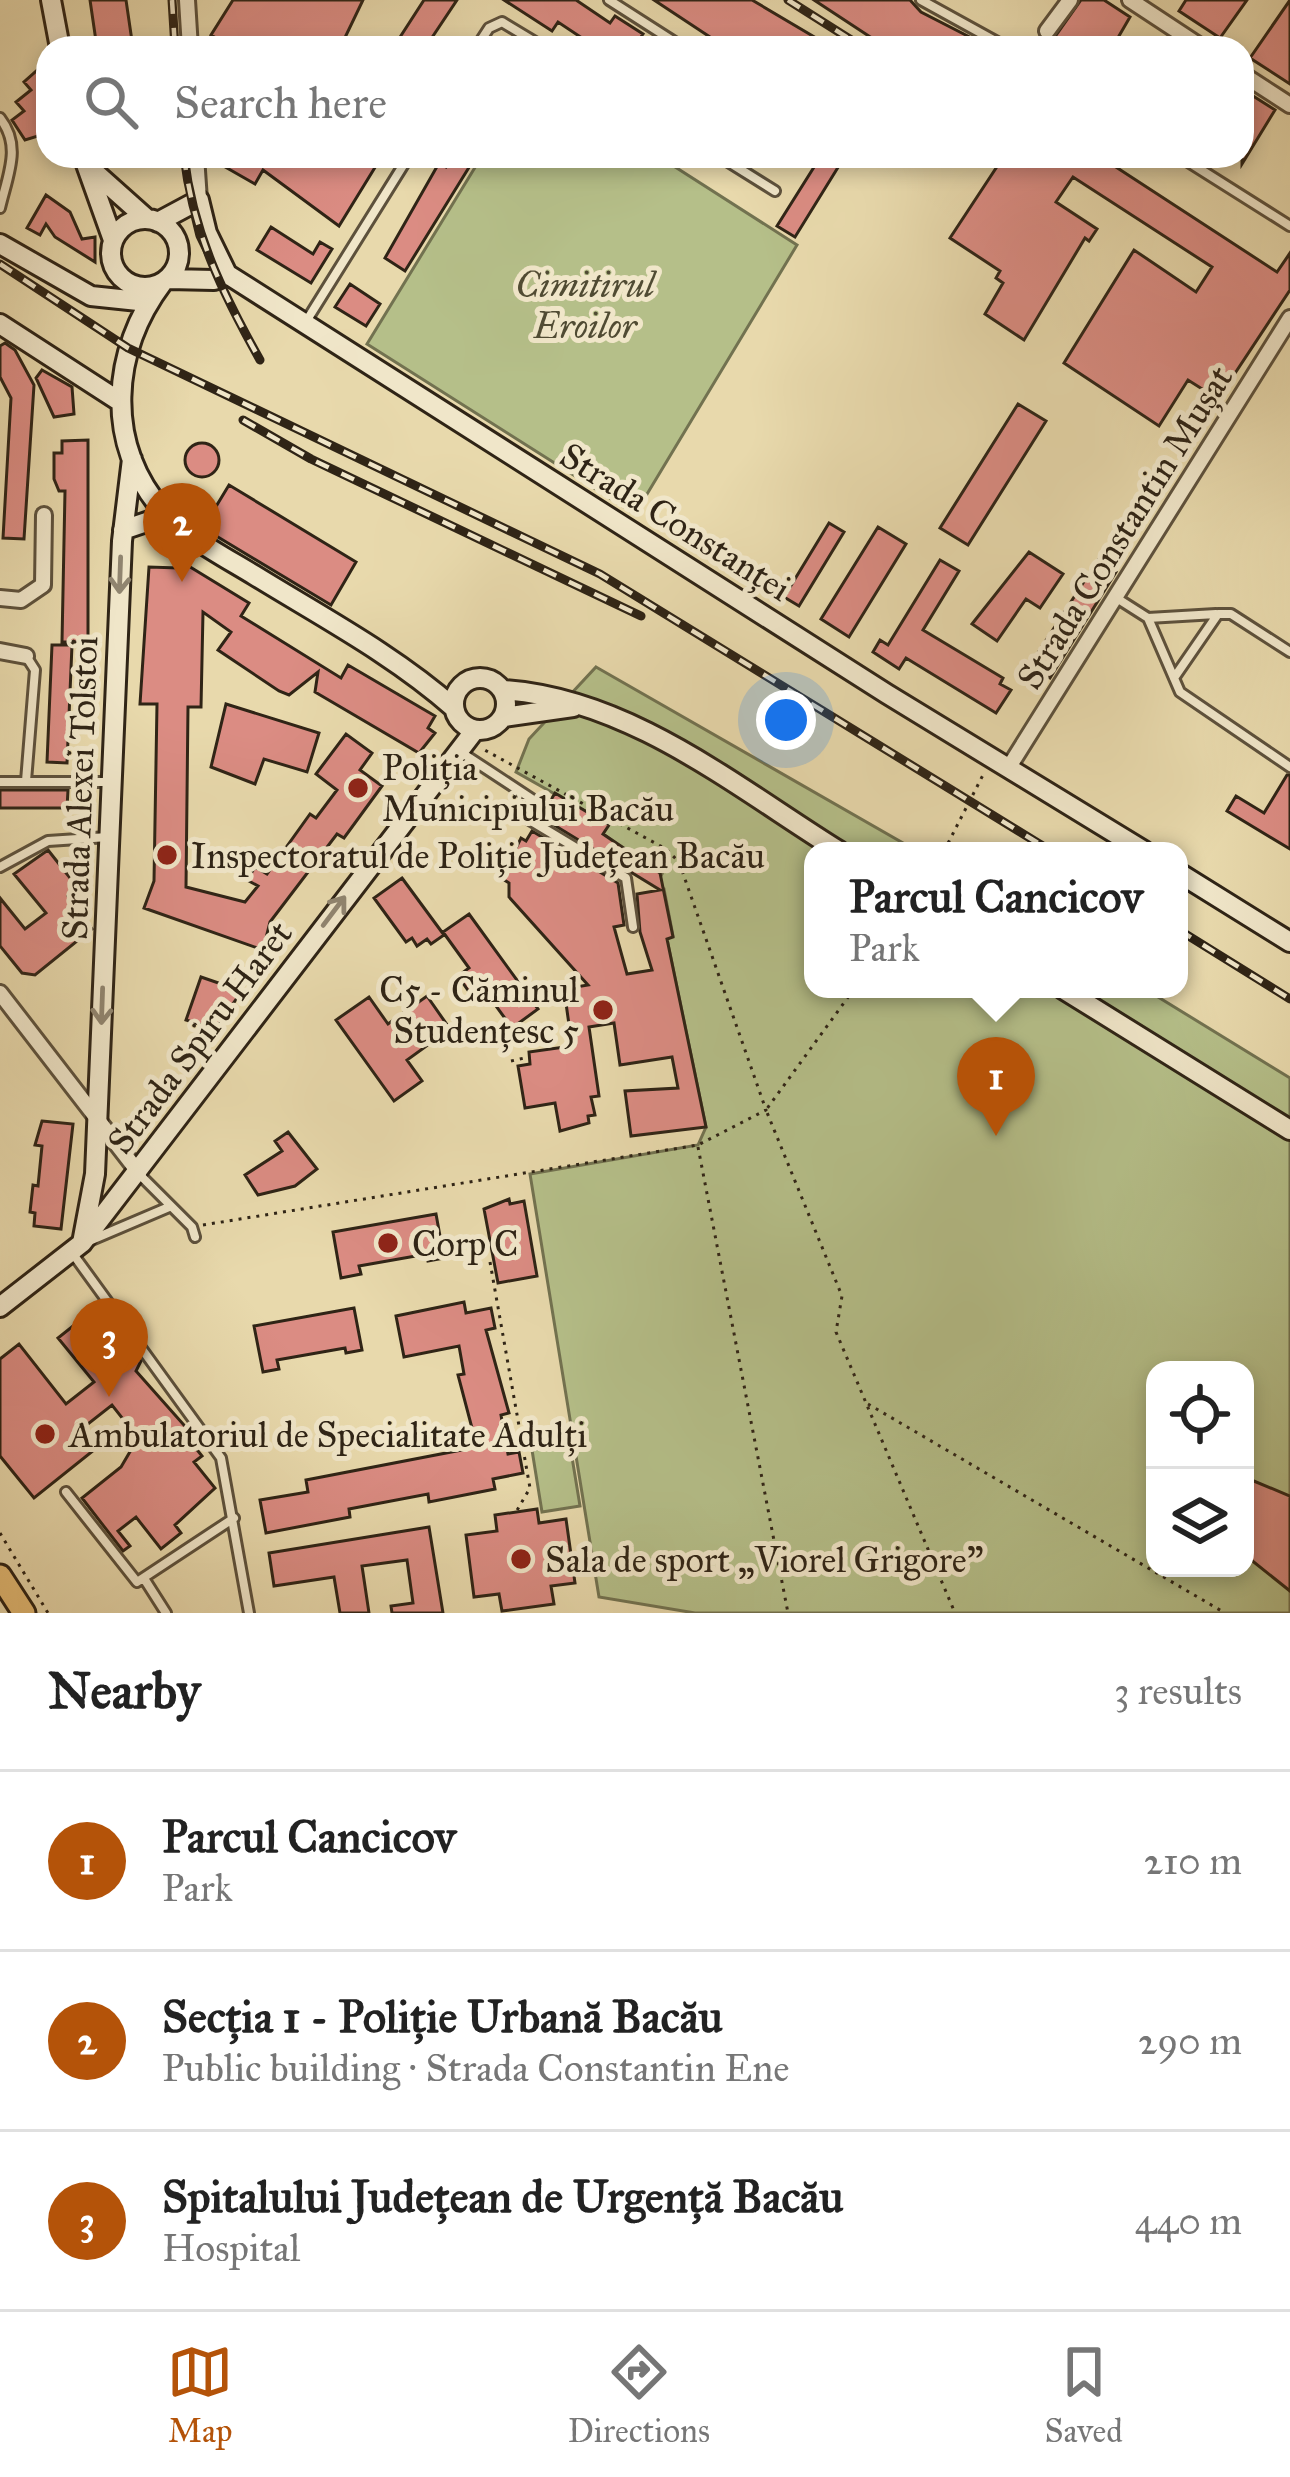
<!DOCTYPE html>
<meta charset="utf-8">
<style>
body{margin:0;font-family:"IM FELL Great Primer",serif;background:#f2f2f2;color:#222}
.controls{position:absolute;right:36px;bottom:36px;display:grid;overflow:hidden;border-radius:24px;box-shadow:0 6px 18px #0003}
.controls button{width:108px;height:108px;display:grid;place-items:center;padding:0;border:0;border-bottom:3px solid #e0e0e0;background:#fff;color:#222;font:60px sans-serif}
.you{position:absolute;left:786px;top:720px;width:42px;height:42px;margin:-30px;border:9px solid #fff;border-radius:50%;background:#1a73e8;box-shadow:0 0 0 18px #1a73e833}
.badge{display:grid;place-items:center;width:78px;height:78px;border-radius:50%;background:#b45309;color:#fff;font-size:39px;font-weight:700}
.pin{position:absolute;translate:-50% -99px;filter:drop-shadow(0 3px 6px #0008)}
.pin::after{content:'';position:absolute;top:63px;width:42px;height:36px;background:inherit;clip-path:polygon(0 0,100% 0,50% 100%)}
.popup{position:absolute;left:804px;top:842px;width:384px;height:156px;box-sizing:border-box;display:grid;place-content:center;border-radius:24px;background:#fff;filter:drop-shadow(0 3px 9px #0005);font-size:39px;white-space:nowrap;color:#767676}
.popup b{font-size:45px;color:#222}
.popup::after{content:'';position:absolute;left:50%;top:100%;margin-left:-24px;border:24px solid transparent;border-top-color:#fff}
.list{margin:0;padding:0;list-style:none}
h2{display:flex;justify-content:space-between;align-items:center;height:156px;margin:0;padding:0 48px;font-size:51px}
h2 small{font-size:39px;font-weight:400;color:#767676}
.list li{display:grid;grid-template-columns:78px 1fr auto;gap:36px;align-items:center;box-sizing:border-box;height:180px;padding:0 48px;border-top:3px solid #e0e0e0}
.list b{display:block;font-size:45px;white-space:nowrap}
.list p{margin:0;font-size:39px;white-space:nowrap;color:#767676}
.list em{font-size:39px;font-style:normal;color:#767676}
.icon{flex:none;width:66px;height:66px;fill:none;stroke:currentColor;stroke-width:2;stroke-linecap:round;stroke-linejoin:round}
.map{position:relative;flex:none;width:1290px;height:1613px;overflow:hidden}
.search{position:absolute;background:#fff;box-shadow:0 6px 18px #0003;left:36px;right:36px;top:36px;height:132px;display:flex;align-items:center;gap:30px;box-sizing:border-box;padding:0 42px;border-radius:36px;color:#767676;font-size:45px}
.sheet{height:696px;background:#fff}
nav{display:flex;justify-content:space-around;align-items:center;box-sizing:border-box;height:168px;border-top:3px solid #e0e0e0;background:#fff;font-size:33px;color:#767676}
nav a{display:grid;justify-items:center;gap:6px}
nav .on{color:#b45309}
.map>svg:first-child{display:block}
</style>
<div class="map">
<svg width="1290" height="1613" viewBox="0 0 1290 1613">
<rect width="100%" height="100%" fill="#e8d9ac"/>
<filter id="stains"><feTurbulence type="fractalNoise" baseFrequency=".00167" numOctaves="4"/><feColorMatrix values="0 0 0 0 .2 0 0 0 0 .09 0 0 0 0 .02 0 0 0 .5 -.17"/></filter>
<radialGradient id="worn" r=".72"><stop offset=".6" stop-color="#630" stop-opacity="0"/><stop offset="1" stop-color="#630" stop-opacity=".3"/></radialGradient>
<path fill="#b5bf89" stroke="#727250" stroke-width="3" fill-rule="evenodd" d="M482,156H658L797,245L635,514L367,344Z
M596,667L917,851H813V989H1145L1290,1078V1613H695L599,1597L530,1174L698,1145L706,1127L667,939L673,936L664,889L655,886L662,874L603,834L608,824L516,772L529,739ZM1155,1370H1245V1568H1155Z
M570,1445L580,1506L542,1512L532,1450Z"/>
<path fill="#db8c83" stroke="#2f2416" stroke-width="3" d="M90,0H126L133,48H97Z
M233,0H363L340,48H233L211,35Z
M424,0H457L425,48H393Z
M504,0H576L610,23L615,16L643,34L633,48H597L558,22L552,31Z
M654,0H752L833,48H712L716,41Z
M814,0H910L921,12L991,48H887Z
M1081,0H1104L1130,17L1112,48H1062L1052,41Z
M1186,0H1247L1220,38L1179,11Z
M1290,0V84L1250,58Z
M42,66L48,73V133L25,140L12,120L24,111L16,102L31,90L24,82Z
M1242,89L1275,110L1242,164Z
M225,156H382L339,226L263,170L255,184L220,164Z
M453,156H476L405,271L385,258L439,163L446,167Z
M821,156H845L795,237L777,226Z
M1004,156H1099L1277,272L1290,253V290L1218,399L1188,380L1159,426L1064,363L1134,250L1196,292L1212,267L1073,177L1056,202L1097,229L1089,241L1085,238L1024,340L985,314L1003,283L996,278L1000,271L950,238Z
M46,195L70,212L82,239L95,237V262L55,237L46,224L40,235L27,228Z
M271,227L313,254L320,242L332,249L311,283L257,250Z
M350,284L380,304L366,326L335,307Z
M5,343L15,350L34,385L24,539L3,538L11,398L0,377V346Z
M42,370L72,387L74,414L54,417L36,378Z
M1018,404L1046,421L968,545L940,528Z
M88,440V642H62L65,491H59L54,479V453H62V441Z
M185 460a17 17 0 1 1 34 0a17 17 0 1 1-34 0Z
M229,485L356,562L331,605L203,528Z
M829,523L844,532L799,606L784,597Z
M878,527L906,544L849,637L821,619Z
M1029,552L1063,574L1040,608L1026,599L997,641L972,624Z
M940,560L959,571L923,630L1003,678L1000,684L1011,690L996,713L906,658L899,669L873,652L880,640L888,645Z
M1098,560L1116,572L1050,678L1030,665Z
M182,562L249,603L241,616L341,678L348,665L435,716L428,728L435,733L419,753L315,692L318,672L289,695L279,691L218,650L231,632L203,612L201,707H188L186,887L245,902L258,886L247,880L255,867L267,874L310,814L316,818L337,790L316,774L346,734L372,753L360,770L382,786L344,838L337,834L270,922L263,950L144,908L154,881L157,704H140L149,567L179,568Z
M52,645H72L67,763L47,762Z
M226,704L319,733L307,772L264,759L255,784L211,767Z
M1287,775H1290V849L1227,811L1236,796L1264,813Z
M0,790H68L67,808H0Z
M555,793L609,825L603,834L660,873L673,937L667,939L706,1127L631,1136L625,1091L678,1088L672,1057L620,1065L614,1023L589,1027L599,1096L591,1097L595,1115L588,1116L589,1123L560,1131L555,1103L525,1108L518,1066L530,1064L529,1052L572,1046L564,989L588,985L509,897V883L501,878L521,838L526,841L532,831L618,883L624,925L614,927L627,974L652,970L640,932L637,894L660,890L541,817Z
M48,850L78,888L68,896L92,929L35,975L22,973L0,946V898L25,929L46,913L14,874Z
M402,878L444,935L431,944L427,939L417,946L412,938L406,942L374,898Z
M469,914L538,1009L512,1028L483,988L472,996L458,976L469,968L443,932Z
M201,977L242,991L215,1029L186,1020Z
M427,996L450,1029L407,1060L422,1081L394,1101L336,1020L369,997L388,1024Z
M42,1121L73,1124L61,1229L34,1226L35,1213L30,1212L33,1185L38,1186L42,1146L35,1145Z
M288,1132L317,1169L295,1186L258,1195L245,1175L282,1151L275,1141Z
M509,1199L510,1204L524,1201L537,1276L498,1283L484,1209Z
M436,1214L444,1258L428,1261L427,1254L359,1266L361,1274L341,1278L333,1232Z
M464,1302L466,1313L491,1308L495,1328L486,1330L509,1413L501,1415L508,1454L519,1452L523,1473L493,1479L495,1489L429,1502L428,1494L349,1509L350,1517L266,1533L260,1500L308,1492L306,1480L477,1447L458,1375L464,1374L459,1346L404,1357L396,1316Z
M354,1308L362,1350L346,1353L345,1348L277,1360L279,1369L263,1372L254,1326Z
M88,1314L122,1357L131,1350L141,1361L136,1371L199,1442L194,1446L202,1456L194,1462L215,1488L175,1525L181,1533L161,1549L136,1517L118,1531L130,1546L123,1551L82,1498L121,1467L138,1438L112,1405L84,1427L99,1446L34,1498L0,1456V1359L19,1344L66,1404L94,1382L58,1338Z
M1249,1479L1290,1496V1591L1245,1555Z
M537,1509L539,1523L566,1519L575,1583L551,1586L554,1604L502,1611L499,1594L474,1597L466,1535L497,1531L495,1515Z
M429,1527L443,1613H392L391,1606L413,1603L407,1560L362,1566L369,1613H340L334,1577L274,1586L269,1553Z"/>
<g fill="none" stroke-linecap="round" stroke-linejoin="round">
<defs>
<path id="lane" d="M609,0L684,48
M921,0L1008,48
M476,48L489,28L502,22L545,48
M0,118C22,146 8,174 0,208
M719,156L775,191
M1179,156L1290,226
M307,320L409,156
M1115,597L1148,618L1180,692L1290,767
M1148,618L1216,614
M1174,678L1218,614H1231L1290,652
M462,753L532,799L523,816L626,878L633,927
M26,781L35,670L26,656
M0,782H110
M0,867L48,841L108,837
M140,1175L192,1227L195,1237
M89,1241L169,1207
M73,1254L221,1458L249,1613
M66,1492L137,1582L234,1518
M145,1580L166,1613"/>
<path id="street" d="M187,0L190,48
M1130,0L1203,48
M1047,31L1070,0
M1242,74L1290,105
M196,156L199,200
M0,598L21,600L43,585L44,515
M0,651L26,656
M1009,767L1290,318
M0,993L139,1173"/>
<path id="secondary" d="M51,0L60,48
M83,156L113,240
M91,169L147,219
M111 253a34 34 0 1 1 68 0a34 34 0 1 1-68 0Z
M158,222L199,200L207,233L227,274L887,694L1144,851
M0,244L91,296L148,302
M168,279L214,280L227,274
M163,282C111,351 104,443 163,511C187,538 223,556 254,575C322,617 394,655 454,708
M0,324L119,401
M123,530L167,515
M454 704a26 26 0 1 1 52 0a26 26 0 1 1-52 0Z
M503,690C629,698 736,787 839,851
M504,717L573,707
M1179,873L1290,942
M1063,989L1290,1130
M82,1243L95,1174L122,541L132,459
M0,1307L82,1243L475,730"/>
<path id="primary" d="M0,1576L24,1613"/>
</defs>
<use href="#lane" stroke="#5d513c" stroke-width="14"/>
<use href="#street" stroke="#5d513c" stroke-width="20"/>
<use href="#secondary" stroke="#2f2416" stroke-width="24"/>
<use href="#primary" stroke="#2f2416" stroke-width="27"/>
<path stroke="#2f2416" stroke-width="3" stroke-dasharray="3 6" stroke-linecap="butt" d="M944,851L983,775
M854,989L766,1110L842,1296L836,1332L955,1613
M511,1061L529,1057
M698,1147L788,1613
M203,1225L698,1145L766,1110L679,862L666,849L481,748
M490,1262L530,1488L516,1512
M868,1404L1225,1613
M0,1533L48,1613"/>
<use href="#lane" stroke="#f0e6c9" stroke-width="8"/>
<use href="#street" stroke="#f0e6c9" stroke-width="14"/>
<use href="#secondary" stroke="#f0e6c9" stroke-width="18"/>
<use href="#primary" stroke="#e4bc76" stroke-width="21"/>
<defs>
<path id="rail" d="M172,0L175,48
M788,0L864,48
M184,156C193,233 223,294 260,360
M0,264L128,348L600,574L1051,851
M243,420L311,459L641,616
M1179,930L1290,999"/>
</defs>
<use href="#rail" stroke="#2f2416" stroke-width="9"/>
<use href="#rail" stroke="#f0e6c9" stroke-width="4.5" stroke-dasharray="14" stroke-linecap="butt"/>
</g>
<defs><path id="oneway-shaft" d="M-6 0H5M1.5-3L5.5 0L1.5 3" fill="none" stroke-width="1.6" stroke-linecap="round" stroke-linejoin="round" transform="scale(3)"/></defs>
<g stroke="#908570">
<use href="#oneway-shaft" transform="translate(120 575) rotate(92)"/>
<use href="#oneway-shaft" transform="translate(334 911) rotate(-53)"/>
<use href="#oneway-shaft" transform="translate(102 1006) rotate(92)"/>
</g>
<g fill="#8f2418" stroke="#f0e6c9" stroke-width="4.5">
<circle cx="358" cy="788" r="12"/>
<circle cx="167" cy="855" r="12"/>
<circle cx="603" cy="1010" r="12"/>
<circle cx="388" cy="1243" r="12"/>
<circle cx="45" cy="1434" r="12"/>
<circle cx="521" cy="1559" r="12"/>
</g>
<g text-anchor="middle" stroke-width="10" stroke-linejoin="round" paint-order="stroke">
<g font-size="36" font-style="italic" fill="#504b33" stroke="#f0e6c9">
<text x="585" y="297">Cimitirul<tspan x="585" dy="41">Eroilor</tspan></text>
</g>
<g font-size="36" fill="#2f2416" stroke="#f0e6c9">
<text transform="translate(676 521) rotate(32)" y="13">Strada Constanței</text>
<text transform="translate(1124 527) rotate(-58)" y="13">Strada Constantin Mușat</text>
<text transform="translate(79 788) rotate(-88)" y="13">Strada Alexei Tolstoi</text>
<text transform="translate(199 1037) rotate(-53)" y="13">Strada Spiru Haret</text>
</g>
<g font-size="36" fill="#2f2416" stroke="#f0e6c9" text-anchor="start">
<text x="382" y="780">Poliția<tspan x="382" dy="41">Municipiului Bacău</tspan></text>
<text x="191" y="868">Inspectoratul de Poliție Județean Bacău</text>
<text x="579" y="1002" text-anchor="end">C5 - Căminul<tspan x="579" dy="41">Studențesc 5</tspan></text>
<text x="412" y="1256">Corp C</text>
<text x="69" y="1447">Ambulatoriul de Specialitate Adulți</text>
<text x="545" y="1572">Sala de sport „Viorel Grigore"</text>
</g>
</g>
<rect width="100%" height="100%" filter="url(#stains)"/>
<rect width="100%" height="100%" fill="url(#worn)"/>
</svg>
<div class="controls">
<button><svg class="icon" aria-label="locate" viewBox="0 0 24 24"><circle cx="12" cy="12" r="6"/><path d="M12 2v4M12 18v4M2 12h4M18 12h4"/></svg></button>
<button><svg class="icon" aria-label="layers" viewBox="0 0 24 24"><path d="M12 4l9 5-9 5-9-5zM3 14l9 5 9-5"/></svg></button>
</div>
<div class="you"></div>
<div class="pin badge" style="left:996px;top:1136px">1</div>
<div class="popup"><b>Parcul Cancicov</b>Park</div>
<div class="pin badge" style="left:182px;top:582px">2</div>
<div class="pin badge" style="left:109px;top:1397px">3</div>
<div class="search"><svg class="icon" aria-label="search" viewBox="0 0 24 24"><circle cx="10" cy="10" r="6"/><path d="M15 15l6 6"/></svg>Search here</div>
</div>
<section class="sheet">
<h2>Nearby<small>3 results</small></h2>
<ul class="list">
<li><span class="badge">1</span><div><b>Parcul Cancicov</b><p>Park</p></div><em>210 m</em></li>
<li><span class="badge">2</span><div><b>Secția 1 - Poliție Urbană Bacău</b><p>Public building · Strada Constantin Ene</p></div><em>290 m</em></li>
<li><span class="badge">3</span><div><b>Spitalului Județean de Urgență Bacău</b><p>Hospital</p></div><em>440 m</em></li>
</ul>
</section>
<nav>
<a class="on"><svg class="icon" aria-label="map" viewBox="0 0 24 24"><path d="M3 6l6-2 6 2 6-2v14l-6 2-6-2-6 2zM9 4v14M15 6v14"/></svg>Map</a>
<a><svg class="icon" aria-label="directions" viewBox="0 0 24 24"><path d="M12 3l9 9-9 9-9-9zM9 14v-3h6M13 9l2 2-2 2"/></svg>Directions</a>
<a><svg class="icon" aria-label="saved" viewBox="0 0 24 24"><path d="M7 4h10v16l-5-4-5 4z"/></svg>Saved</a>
</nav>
